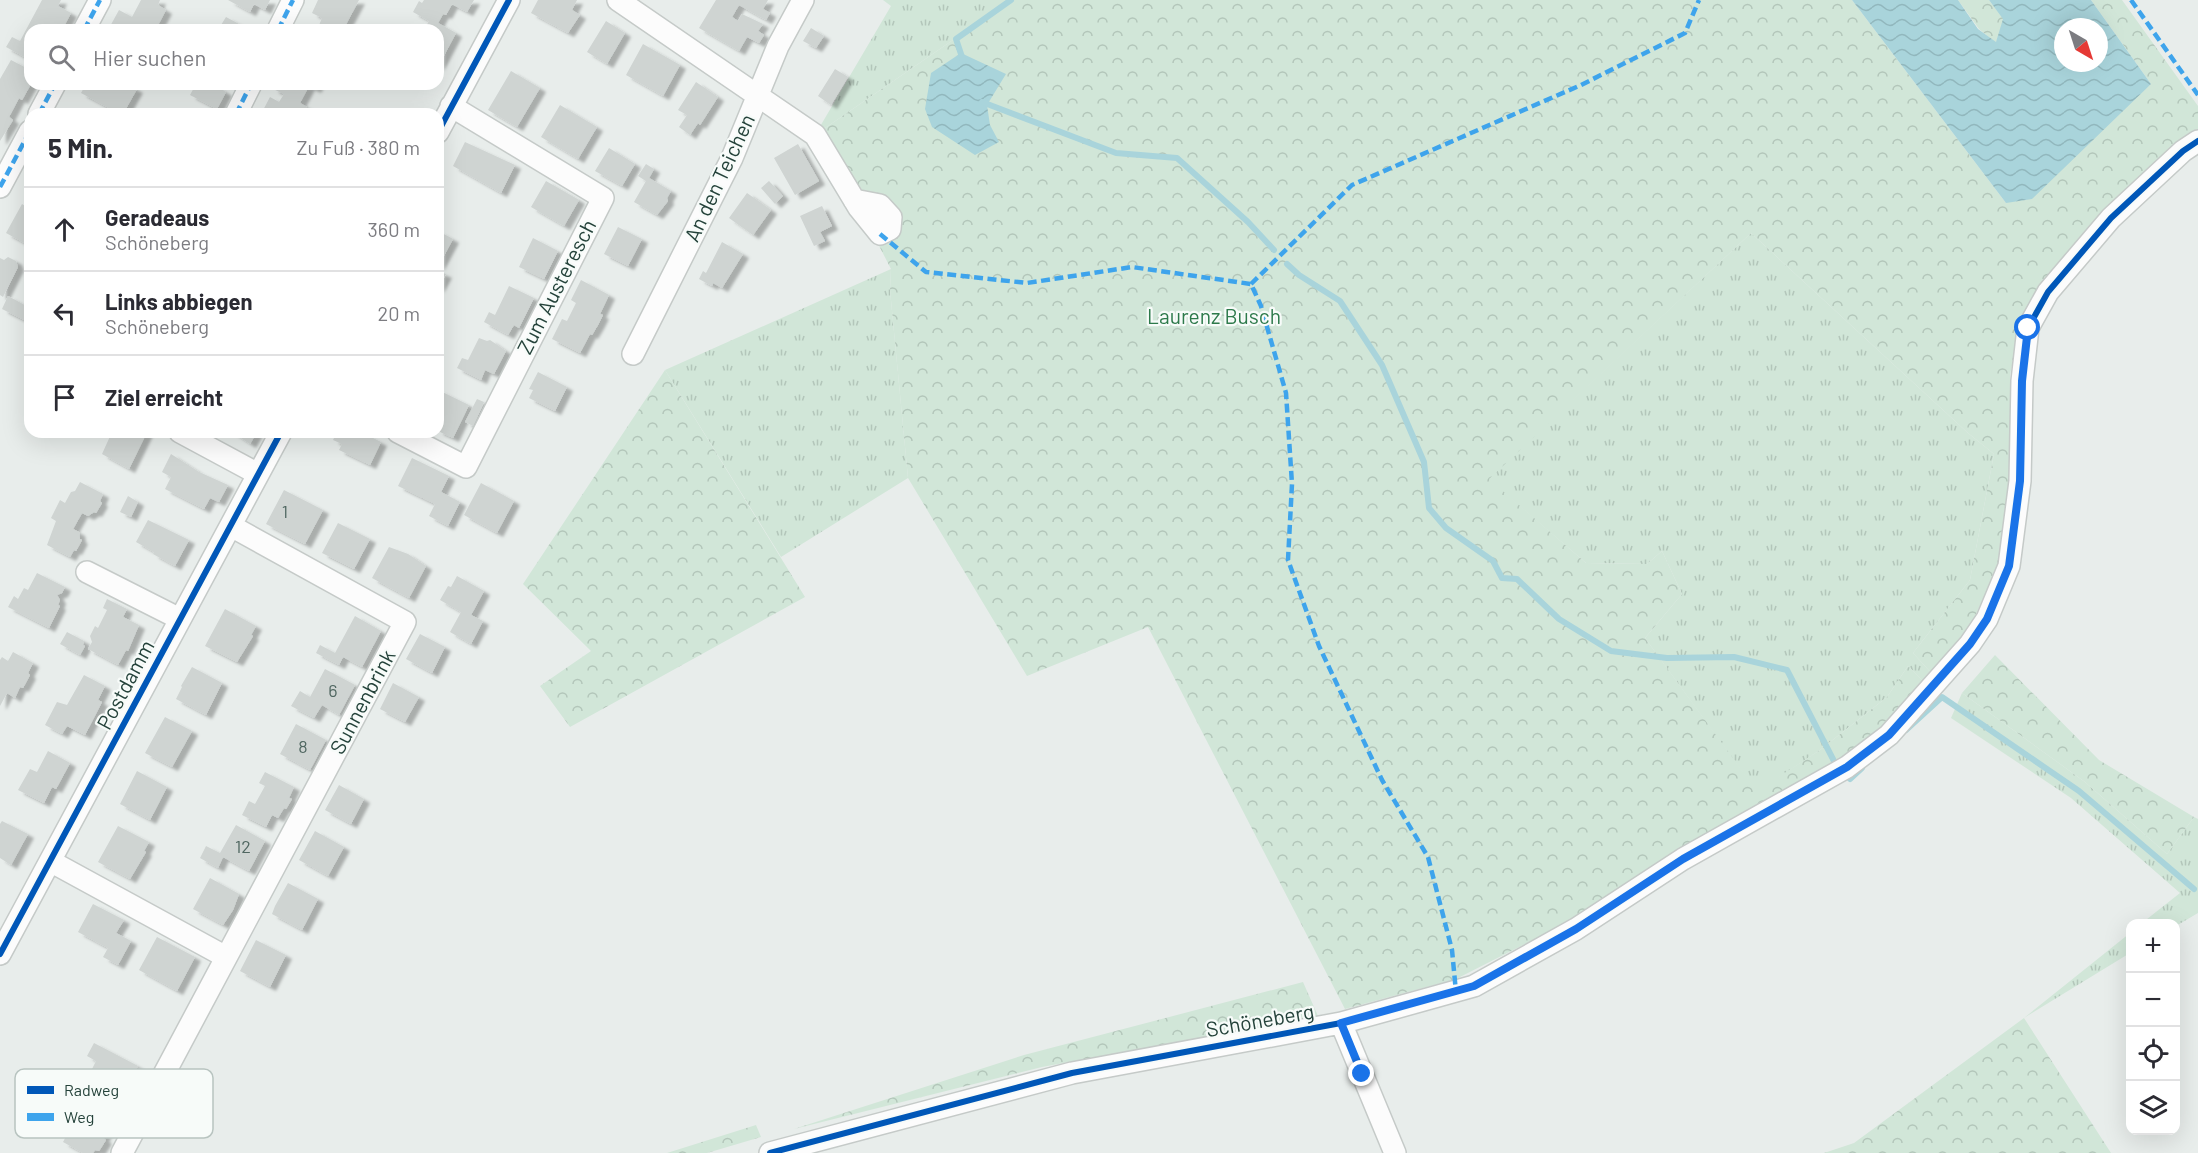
<!DOCTYPE html>
<html lang="de">
<meta charset="utf-8">
<style>
body{margin:0;font-family:Barlow,sans-serif;background:#f2f2f3;color:#2b2b33}
.controls{position:absolute;right:18px;bottom:18px;display:grid;overflow:hidden;border-radius:12px;box-shadow:0 6px 24px #0002}
.controls button{width:54px;height:54px;display:grid;place-items:center;padding:0;border:0;border-bottom:2px solid #e1e1e2;background:#fff;color:#2b2b33;font:30px sans-serif}
.compass{position:absolute;left:2054px;top:18px;width:54px;height:54px;border-radius:50%;background:#fff;box-shadow:0 6px 24px #0002;rotate:141deg}
.stop{position:absolute;width:18px;height:18px;margin:-14px;border:4px solid #1a73e8;border-radius:50%;background:#fff}
.stop.end{background:#1a73e8;border-color:#fff;box-shadow:0 2px 6px #0008}
.list{margin:0;padding:0;list-style:none}
h2{display:flex;justify-content:space-between;align-items:center;height:78px;margin:0;padding:0 24px;font-size:26px}
h2 small{font-size:20px;font-weight:400;color:#7c7c81}
.list li{display:grid;grid-template-columns:39px 1fr auto;gap:18px;align-items:center;box-sizing:border-box;height:84px;padding:0 24px;border-top:2px solid #e1e1e2}
.list b{display:block;font-size:22px;white-space:nowrap}
.list p{margin:0;font-size:20px;white-space:nowrap;color:#7c7c81}
.list em{font-size:20px;font-style:normal;color:#7c7c81}
.icon{flex:none;width:33px;height:33px;fill:none;stroke:currentColor;stroke-width:2;stroke-linecap:round;stroke-linejoin:round}
.map{position:relative;flex:none;width:2198px;height:1153px;overflow:hidden}
.search{position:absolute;background:#fff;box-shadow:0 6px 24px #0002;left:24px;top:24px;width:420px;height:66px;display:flex;align-items:center;gap:15px;box-sizing:border-box;padding:0 21px;border-radius:18px;color:#7c7c81;font-size:22px}
.panel{position:absolute;background:#fff;box-shadow:0 6px 24px #0002;left:24px;top:108px;width:420px;height:330px;border-radius:18px}
.map>svg:first-child{display:block}
</style>
<div class="map">
<svg width="2198" height="1153" viewBox="0 0 2198 1153">
<defs>
<pattern id="grass-tufts" width="24" height="20" patternUnits="userSpaceOnUse" patternTransform="scale(1.5)"><rect width="24" height="20" fill="#d1e6d8"/><path d="M3 7l-1-3M5 7V3M7 7l1-3M15 17l-1-3M17 17v-4M19 17l1-3" fill="none" stroke="#b3c6ba"/></pattern>
<pattern id="forest-crowns" width="20" height="18" patternUnits="userSpaceOnUse" patternTransform="scale(1.5)"><rect width="20" height="18" fill="#d1e6d8"/><path d="M2 6a3 3 0 1 1 6 0M12 15a3 3 0 1 1 6 0" fill="none" stroke="#b3c6ba"/></pattern>
<pattern id="water-waves" width="16" height="10" patternUnits="userSpaceOnUse" patternTransform="scale(1.5)"><rect width="16" height="10" fill="#a9d4db"/><path d="M0 5q4-4 8 0t8 0" fill="none" stroke="#91b7bd"/></pattern>
<filter id="shadow"><feDropShadow dx="6" dy="4" stdDeviation="1.5" flood-color="#0004"/></filter>
</defs>
<rect width="100%" height="100%" fill="#e8edeb"/>
<path fill="url(#grass-tufts)" d="M883,0H1011L815,135L891,6Z
M1751,233L1968,433L1994,454L1970,580L1913,653L1935,677L1928,686L1908,666L1887,697L1820,750L1757,792L1645,638L1682,594L1662,551L1647,564L1586,563L1488,479Z
M891,269L890,290L908,478L781,557L665,370Z
M1962,693L2085,782L2167,854L2194,817L2198,819V913L2176,926V924L2142,923L2180,893L2071,798L1951,718Z
M2130,933V953L2024,1018Z"/>
<path fill="url(#forest-crowns)" d="M1011,0H1852L2006,203L2151,84L2091,0H2122L2198,106V130L2177,143L2020,325L2010,375L2011,472L2000,562L1964,640L1935,677L1913,653L1970,580L1994,454L1968,433L1751,233L1489,479L1586,563L1647,564L1662,551L1682,594L1645,638L1757,791L1820,750L1887,697L1908,666L1928,686L1894,722L1833,768L1539,937L1456,979L1345,1009L1148,627L1027,676L908,478L890,290L891,269L872,232L815,135Z
M1958,0H1989L2004,19L1996,43L1979,29Z
M665,370L805,597L570,727L540,686L591,651L523,584Z
M1995,655L2099,760L2194,817L2167,854L2085,782L1962,693Z
M1303,982L1318,1016L1042,1067L794,1129L1024,1055Z
M2024,1018L2111,1153H1824L1854,1143Z
M756,1125L761,1137L707,1153H667Z"/>
<path fill="url(#water-waves)" fill-rule="evenodd" d="M1852,0H1958L1978,29L1996,42L2003,19L1989,0H2091L2151,84L2032,199L2006,203ZM2063,27H2099V63H2063Z
M961,53L1006,74L987,105L990,125L999,142L975,155L932,127L925,109L931,73Z"/>
<g fill="none" stroke-linecap="round" stroke-linejoin="round">
<path stroke="#a9d4db" stroke-width="6" d="M963,60L956,39L1011,0
M982,102L1116,153L1177,158L1248,222L1274,250
M1287,264L1299,275L1340,301L1382,365L1424,462L1429,508L1446,528L1493,561L1502,578L1517,579L1559,619L1611,651L1667,658L1734,657L1787,670L1836,765
M1906,730L1942,697L2079,791L2194,889
M1850,779L1862,768"/>
</g>
<path fill="#cfd4d2" filter="url(#shadow)" d="M42,0H61L58,6L71,13L62,30H30V60L6,47L12,37L20,41Z
M141,0H160L158,5L166,10L156,29L147,25L144,30H108L119,10L132,17Z
M228,0H270L265,10L254,4L250,12Z
M318,0H359L343,30H317L322,18L312,13Z
M424,0H474L467,12L452,4L446,15L443,14L438,23L456,33L438,67V30H424L429,21L413,12L419,1L422,3Z
M538,0H577L572,10L580,15L568,33L531,13Z
M716,0H768L763,9L770,13L766,20L739,5L732,17L738,21L742,14L763,24L758,31L764,35L759,43L747,37L739,51L699,28Z
M226,17L250,30H228L221,25Z
M606,21L625,33L607,64L587,52Z
M811,28L824,36L816,48L803,41Z
M643,44L680,65L663,96L626,75Z
M11,60L30,70L31,84L22,100L19,98L9,117L13,120L0,141V79Z
M835,69L848,77L831,105L818,96Z
M511,71L540,88L517,127L488,110Z
M696,82L718,97L700,125L698,123L690,135L679,127L687,115L678,110Z
M86,84H96L108,90L111,84H127L137,89L123,114H120L81,93Z
M196,84H217L216,86L226,92L217,109L190,95Z
M275,84H318L315,89L309,86L300,103L307,107L303,114L297,112L296,114H261L270,97L279,102L284,94L273,89Z
M560,105L597,127L578,159L541,137Z
M465,142L515,165L501,193L453,166Z
M798,144L819,181L795,195L774,158Z
M609,148L635,164L622,186L595,171Z
M646,164L654,169L649,178L671,191L667,198L668,201L657,215L634,202L646,181L638,176Z
M546,181L579,200L564,226L531,207Z
M769,181L783,196L775,204L761,188Z
M747,193L771,210L753,235L729,218Z
M22,204L30,209V246L6,233Z
M822,206L832,226L820,232L825,241L814,246L800,216Z
M618,227L642,239L628,266L604,254Z
M438,231L453,239L438,267Z
M533,238L558,251L544,279L519,267Z
M722,242L743,254L722,288L713,283L712,286L699,279L703,271L706,273Z
M8,257L16,261L18,267L3,297L0,295V258L4,260Z
M438,271L446,274L438,289Z
M581,280L609,295L600,314L603,315L598,325L592,335L590,334L580,353L552,339L562,319L567,321L576,303L571,300Z
M509,286L534,298L519,328L514,325L508,335L484,322L489,312L495,315Z
M8,296L30,308L24,320L2,309Z
M479,338L487,341L490,340L506,351L494,374L485,370L481,380L457,368L462,358L468,360Z
M538,372L567,387L555,411L529,398L533,390L529,389Z
M438,390L469,405L453,438L438,431Z
M477,399L484,402L473,426L465,422Z
M112,432H147L129,469L102,454Z
M232,432H257L250,444Z
M337,432H361L381,442L370,465L339,450L342,444L333,440Z
M171,454L199,472L228,485L219,502L210,498L204,509L165,489L171,477L162,472Z
M412,458L449,476L441,492L460,502L448,526L429,516L435,504L398,486Z
M80,482L103,494L100,501L102,503L96,513L94,512L88,516L82,513L73,529L79,532L80,539L82,540L76,551L74,550L70,557L47,545L56,521L51,518L60,500L65,503L71,492L75,491Z
M481,483L514,501L497,533L464,515Z
M284,490L323,510L305,544L266,524Z
M128,496L138,502L131,517L120,512Z
M148,520L189,540L175,566L153,554L154,552L136,542Z
M338,523L370,539L354,569L322,553Z
M389,547L408,554L426,566L409,598L372,578Z
M37,573L65,587L62,593L57,595L60,600L58,605L60,606L49,628L8,607L14,596L18,599L24,588L28,590Z
M457,576L484,591L471,615L483,621L471,644L450,632L461,612L440,600L448,586L451,587Z
M107,599L127,609L123,617L139,625L128,651L126,650L118,665L88,649L92,642L90,636L95,626L98,628L107,610L103,608Z
M225,609L256,626L251,635L253,636L237,662L205,646Z
M355,616L381,631L362,667L343,657L339,665L316,653L320,645L335,653Z
M67,632L84,641L83,645L85,646L80,655L60,644Z
M420,634L445,647L432,673L406,659Z
M13,652L33,663L28,673L30,675L23,688L20,687L15,698L7,693L0,706V660L2,657L8,661Z
M192,667L222,683L206,715L176,699L182,687L181,686Z
M325,669L355,685L339,715L322,705L314,718L291,706L300,691L310,697Z
M84,675L105,686L98,700L102,702L85,735L67,726L62,734L45,725L57,702L67,705Z
M393,683L419,697L405,722L380,709Z
M165,717L192,731L172,767L145,753Z
M296,724L326,740L310,770L280,754Z
M48,751L70,763L56,789L52,787L44,803L18,790L30,769L37,772Z
M137,771L167,787L150,820L120,804Z
M265,772L294,787L289,798L292,799L286,809L284,808L278,818L272,815L266,827L242,815L249,801L255,804L265,786L259,783Z
M339,785L364,799L351,824L325,810Z
M2,821L28,834L11,865L0,858V824Z
M236,825L265,841L249,871L223,857L218,868L200,858L206,846L220,853Z
M118,826L149,842L144,851L146,852L130,879L98,862Z
M315,831L344,847L328,876L299,860Z
M210,878L239,894L233,910L223,925L193,909Z
M288,883L318,899L302,930L272,914L275,906Z
M93,904L124,920L116,933L131,941L118,965L103,957L108,948L78,932Z
M157,937L195,957L177,991L139,970Z
M256,940L286,955L270,987L240,971Z
M94,1043L138,1066L124,1092L90,1073L96,1061L87,1056Z
M108,1087L131,1100L112,1132L108,1130L103,1138L106,1140L99,1151L95,1150L93,1153H83L63,1142L78,1114L88,1119Z"/>
<g fill="none" stroke-linecap="round" stroke-linejoin="round">
<defs>
<path id="street" d="M618,0L815,135L859,208L880,234L890,229L891,217L880,205L854,200
M84,30L100,0
M278,30L293,0
M39,114L55,84
M236,114L251,84
M438,132L509,0
M0,187L30,131
M633,354L732,158L778,46L803,0
M180,432L258,474
M398,432L466,467L603,198L451,106
M87,572L180,619
M50,861L226,957
M0,954L281,432
M1341,1023L1395,1153
M122,1153L405,622L231,526
M770,1153L1072,1073L1341,1023L1474,986L1576,929L1683,859L1847,767L1889,735L1970,644L1987,619L2009,566L2020,481L2022,381L2028,328L2048,292L2111,218L2183,151L2198,141"/>
</defs>
<use href="#street" stroke="#c5cac8" stroke-width="24"/>
<use href="#street" stroke="#fcfcfc" stroke-width="21"/>
<path stroke="#3ea4ec" stroke-width="4.5" stroke-dasharray="9 4.5" stroke-linecap="butt" d="M2131,0L2198,95
M84,30L100,0
M278,30L293,0
M39,114L55,84
M236,114L251,84
M0,187L30,131
M880,234L926,272L1027,283L1132,267L1251,284L1261,306L1286,393L1292,484L1288,560L1319,646L1382,780L1428,857L1452,950L1456,992
M1251,284L1352,185L1581,85L1685,33L1699,0"/>
<defs>
<path id="cycleway" d="M438,132L509,0
M0,954L281,432
M770,1153L1072,1073L1341,1023L1474,986L1576,929L1683,859L1847,767L1889,735L1970,644L1987,619L2009,566L2020,481L2022,381L2028,328L2048,292L2111,218L2183,151L2198,141"/>
</defs>
<use href="#cycleway" stroke="#f7fbf9" stroke-width="10"/>
<use href="#cycleway" stroke="#0057b8" stroke-width="6"/>
</g>
<g fill="none" stroke-linecap="round" stroke-linejoin="round">
<path stroke="#1a73e8" stroke-width="8" d="M1362,1074L1341,1023L1474,986L1576,929L1683,859L1847,767L1889,735L1970,644L1987,619L2009,566L2020,481L2022,381L2028,328"/>
</g>
<g text-anchor="middle" stroke-width="4.5" stroke-linejoin="round" paint-order="stroke">
<g font-size="18" fill="#506761">
<text x="285" y="518">1</text>
<text x="333" y="697">6</text>
<text x="303" y="753">8</text>
<text x="243" y="853">12</text>
</g>
<g font-size="21" fill="#24423a" stroke="#f7fbf9">
<text transform="translate(720 178) rotate(-65)" y="7">An den Teichen</text>
<text transform="translate(557 287) rotate(-63)" y="7">Zum Austeresch</text>
<text transform="translate(126 685) rotate(-62)" y="7">Postdamm</text>
<text transform="translate(363 702) rotate(-62)" y="7">Sunnenbrink</text>
<text transform="translate(1260 1021) rotate(-10)" y="7">Schöneberg</text>
</g>
<g font-size="21" fill="#2d7a4b" stroke="#f7fbf9">
<text x="1214" y="324">Laurenz Busch</text>
</g>
</g>
<rect x="15" y="1069" width="198" height="69" rx="9" fill="#f7fbf9" stroke="#b8c4c0" stroke-width="1.5"/>
<rect x="27" y="1086" width="27" height="8" fill="#0057b8"/>
<rect x="27" y="1113" width="27" height="8" fill="#3ea4ec"/>
<g font-size="16" fill="#24423a">
<text x="64" y="1096">Radweg</text>
<text x="64" y="1123">Weg</text>
</g>
</svg>
<div class="controls">
<button>+</button>
<button>−</button>
<button><svg class="icon" aria-label="locate" viewBox="0 0 24 24"><circle cx="12" cy="12" r="6"/><path d="M12 2v4M12 18v4M2 12h4M18 12h4"/></svg></button>
<button><svg class="icon" aria-label="layers" viewBox="0 0 24 24"><path d="M12 4l9 5-9 5-9-5zM3 14l9 5 9-5"/></svg></button>
</div>
<svg class="compass" viewBox="-18 -18 36 36"><path d="M0-13l5 13h-10z" fill="#e53935"/><path d="M0 13l5-13h-10z" fill="#7c7c81"/></svg>
<div class="stop" style="left:2028px;top:328px"></div>
<div class="stop end" style="left:1362px;top:1074px"></div>
<div class="search"><svg class="icon" aria-label="search" viewBox="0 0 24 24"><circle cx="10" cy="10" r="6"/><path d="M15 15l6 6"/></svg>Hier suchen</div>
<section class="panel">
<h2>5 Min.<small>Zu Fuß · 380 m</small></h2>
<ul class="list">
<li><svg class="icon" aria-label="ahead" viewBox="0 0 24 24"><path d="M12 20V5M6 11l6-6 6 6"/></svg><div><b>Geradeaus</b><p>Schöneberg</p></div><em>360 m</em></li>
<li><svg class="icon" aria-label="left" viewBox="0 0 24 24"><path d="M17 20v-9H6M10 6l-5 5 5 5"/></svg><div><b>Links abbiegen</b><p>Schöneberg</p></div><em>20 m</em></li>
<li><svg class="icon" aria-label="arrive" viewBox="0 0 24 24"><path d="M6 21V4h12l-3 4 3 4H6"/></svg><div><b>Ziel erreicht</b></div></li>
</ul>
</section>
</div>
